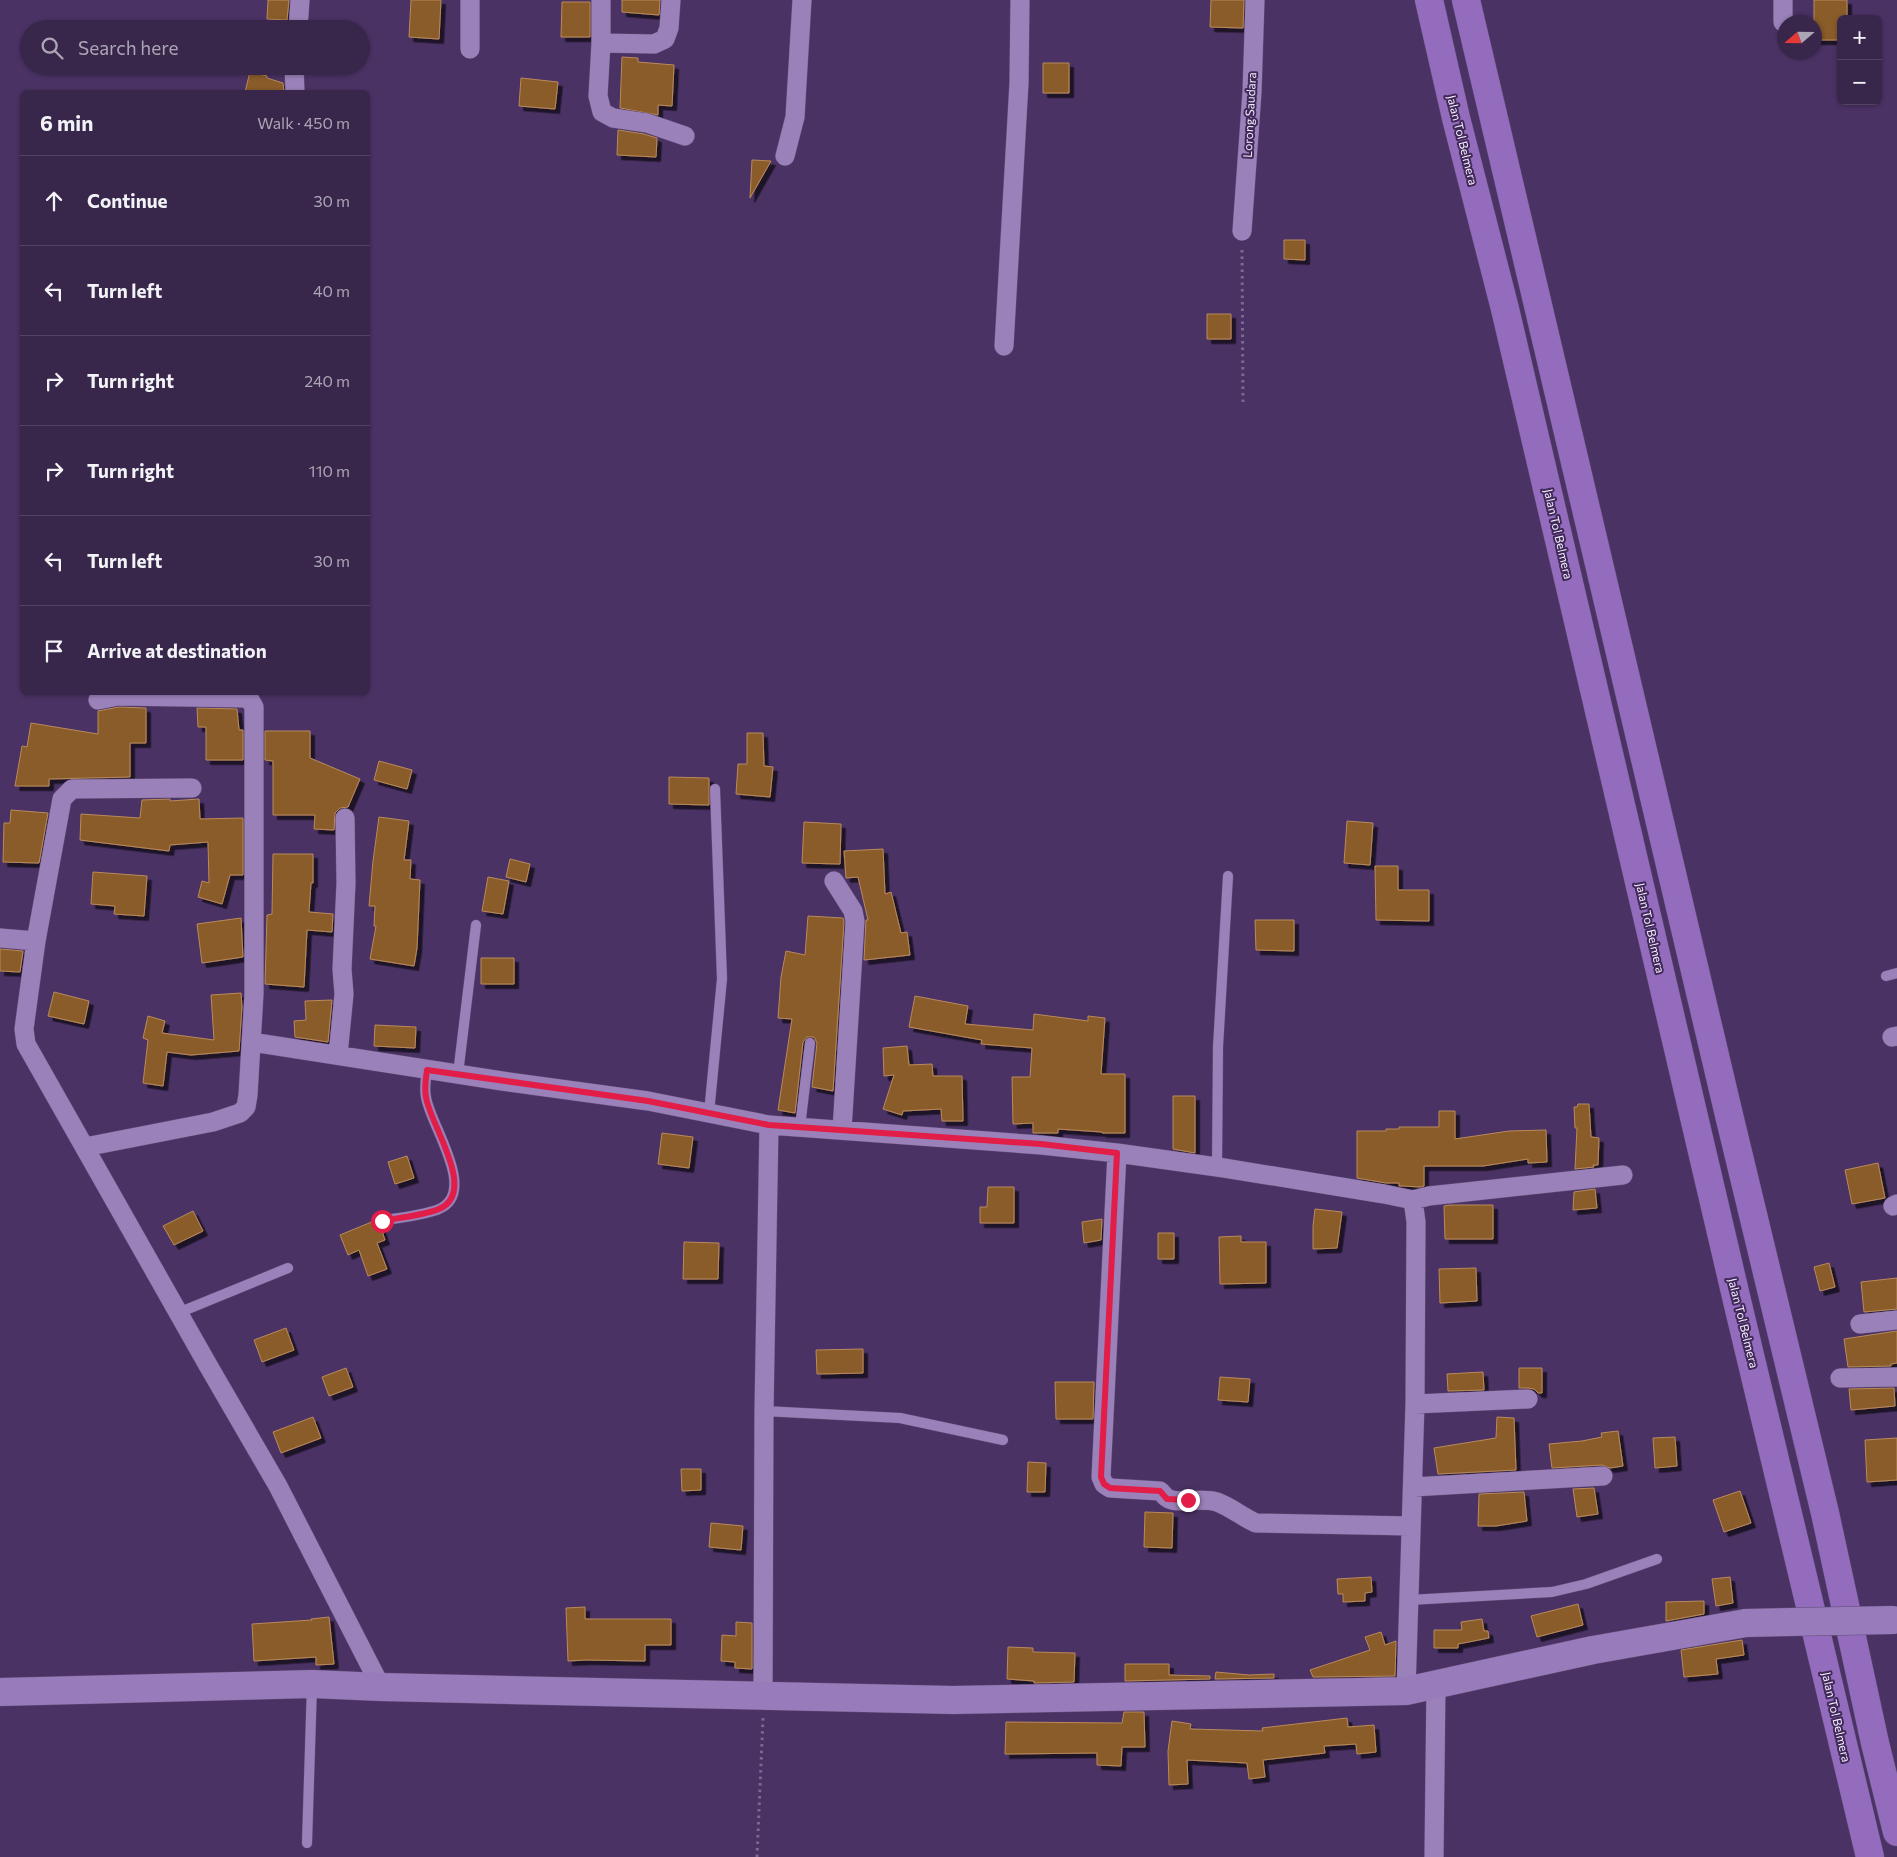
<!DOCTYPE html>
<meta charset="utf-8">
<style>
body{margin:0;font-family:Commissioner,sans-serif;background:#3f2e52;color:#f1f3f6}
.controls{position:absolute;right:15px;top:15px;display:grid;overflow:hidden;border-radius:8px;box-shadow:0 1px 4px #0004}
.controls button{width:45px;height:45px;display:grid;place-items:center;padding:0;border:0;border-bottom:1px solid #524363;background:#38264b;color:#f1f3f6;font:25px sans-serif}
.compass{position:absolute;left:1777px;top:15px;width:45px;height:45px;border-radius:50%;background:#38264b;box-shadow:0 1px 4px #0004;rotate:250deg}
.stop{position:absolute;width:15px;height:15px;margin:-11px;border:4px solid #e11d48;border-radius:50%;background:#fff}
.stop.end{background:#e11d48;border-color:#fff;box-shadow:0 1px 5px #0008}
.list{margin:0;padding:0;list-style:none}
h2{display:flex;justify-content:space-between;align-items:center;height:65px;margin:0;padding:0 20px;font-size:21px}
h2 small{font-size:16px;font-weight:400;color:#aba5b5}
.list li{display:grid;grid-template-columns:32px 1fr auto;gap:15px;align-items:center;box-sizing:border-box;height:90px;padding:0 20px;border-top:1px solid #524363}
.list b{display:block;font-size:19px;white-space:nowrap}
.list em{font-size:16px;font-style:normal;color:#aba5b5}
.icon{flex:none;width:28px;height:28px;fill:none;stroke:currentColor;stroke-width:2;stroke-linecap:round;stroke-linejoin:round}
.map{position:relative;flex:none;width:1897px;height:1857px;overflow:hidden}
.search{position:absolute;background:#38264b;box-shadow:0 1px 4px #0004;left:20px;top:20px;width:350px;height:55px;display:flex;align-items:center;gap:12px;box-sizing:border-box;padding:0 18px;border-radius:28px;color:#aba5b5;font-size:19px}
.panel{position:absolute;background:#38264b;box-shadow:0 1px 4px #0004;left:20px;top:90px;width:350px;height:605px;border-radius:8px}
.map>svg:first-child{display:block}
</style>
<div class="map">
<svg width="1897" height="1857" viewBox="0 0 1897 1857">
<defs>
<filter id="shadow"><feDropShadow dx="4.5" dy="4.5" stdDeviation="0" flood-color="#0009"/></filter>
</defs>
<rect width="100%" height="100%" fill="#4a3264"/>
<path fill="#895c2c" stroke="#ba8a5a" filter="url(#shadow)" d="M268,0H289L287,20L267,19Z
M411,0H441L439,39L409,37Z
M622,0H660L659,15L622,12Z
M1211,0H1244L1243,28L1210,27Z
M1814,0H1847V19H1841V40H1814Z
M562,2H590V37H561Z
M622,57L638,58V62L674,65L672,106L658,105V115L620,108Z
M1043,63H1069V93H1043Z
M250,72L267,76V78L283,83L284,92H245Z
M521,78L558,82L555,109L519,106Z
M618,130L644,134L657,138L656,157L617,155Z
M752,160L771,161L750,198Z
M1284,240H1305V260L1284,259Z
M1207,314H1231V339H1207Z
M119,707L146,708V743H130V777L49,779V786H15L22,746L27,747L31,723L98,734V711Z
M197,708L237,709L239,730H243V760H206V727H198Z
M265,731H310V758L360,779L348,807L340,808L335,813L334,830L314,829L315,815H273V761L265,760Z
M747,733H763L764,766L773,767L770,797L736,794L738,764H747Z
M379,761L412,770L407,789L374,780Z
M669,777L709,778V805L669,804Z
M170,799V801L199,799L200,819L243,818V875H230L222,904L198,897L202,881L209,883L208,842L170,845L169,851L80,840L81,814L140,818L142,800Z
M11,810L48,813L39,863L3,862L4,823H10Z
M379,817L409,821L404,860H411L410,879L420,880L417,948L414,966L370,959L376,926H374L375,906H369L373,861Z
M1347,821L1373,823L1370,865L1344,863Z
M804,822L841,824L840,864L802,863Z
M883,849L885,894L891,892L901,933L907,932L910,955L864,960L866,920H868L858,877L846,878L844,851Z
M273,854H313V883H311L309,912L333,914L332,932L307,930L304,987L265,984L267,915L272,914Z
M510,859L530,864L526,882L506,877Z
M1375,866H1398V890H1429V921L1376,920Z
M93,872L147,876L144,916L114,914L115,906L91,904Z
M488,877L509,881L503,914L482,911Z
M808,916L843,918L844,922L833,1091L812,1087L817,1043L814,1037H807L803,1042L795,1113L778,1110L792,1019L778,1018L781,977L786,951L805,955Z
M241,918L243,957L202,963L197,924Z
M1255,920H1294V951L1256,950Z
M0,949L23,951L20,972L0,971Z
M481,958H514V984H481Z
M54,992L89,1001L84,1024L48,1016Z
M241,993L242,1007L239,1051L191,1055L167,1052L163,1086L143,1083L148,1040L143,1038L148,1016L165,1021L162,1033L214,1040L211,995Z
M915,996L968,1006L965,1024L1033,1030L1034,1014L1088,1021V1016L1105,1018L1101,1074H1125V1133H1102V1132L1058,1129V1133H1033V1123L1013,1124L1012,1077H1030L1032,1048L981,1044L982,1040L909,1027Z
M332,1000L328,1042L295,1037L294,1021L306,1020L305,1001Z
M375,1025L416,1027L415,1048L374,1046Z
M907,1046L909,1065L932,1064L933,1076H962L963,1121H942L941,1109L903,1111L902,1115L883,1109L894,1075L884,1076L883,1048Z
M1173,1096H1195V1153L1173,1149Z
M1578,1104H1589L1591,1137L1599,1138L1598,1165H1593L1594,1167L1575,1169L1577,1128H1575L1574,1107H1577Z
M1439,1111H1455V1139L1509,1131L1546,1130L1547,1162L1528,1163V1159L1483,1166H1424V1186L1420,1187L1403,1186H1399V1183H1386L1357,1178V1131H1386V1129H1399V1127H1439Z
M662,1133L693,1137L689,1168L658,1164Z
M407,1156L414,1178L395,1184L388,1162Z
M1878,1163L1885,1198L1852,1204L1845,1170Z
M988,1187H1014V1223H980V1207H987Z
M1595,1189L1597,1208L1573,1210L1574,1192Z
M1450,1205H1493V1239H1445L1444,1206Z
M1315,1209L1342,1212L1337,1248L1313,1249V1226Z
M193,1211L203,1231L174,1245L163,1226Z
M1102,1219L1101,1240L1084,1243L1082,1222Z
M374,1221L376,1226L381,1228L385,1240L377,1243L387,1269L368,1276L359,1250L348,1255L340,1235Z
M1158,1233H1174V1259H1158Z
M1241,1236V1242H1266V1283L1220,1284L1219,1237Z
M684,1242L719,1243L718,1279H683Z
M1829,1263L1835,1287L1820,1291L1814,1267Z
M1476,1268L1477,1301L1440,1303L1439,1269Z
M1897,1278V1309L1864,1312L1861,1282Z
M286,1328L294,1350L262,1362L254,1340Z
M1897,1331V1363L1891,1364V1366L1848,1367L1844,1339Z
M863,1349V1373L817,1374L816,1350Z
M346,1368L353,1387L329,1396L322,1377Z
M1519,1368H1542V1393H1538L1534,1389L1528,1388H1519Z
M1483,1372L1484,1390L1448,1391L1447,1374Z
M1220,1377L1250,1379L1248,1402L1218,1400Z
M1055,1382H1094L1093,1419H1056Z
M1894,1388L1895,1406L1851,1410L1849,1389Z
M313,1417L321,1438L281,1453L273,1432Z
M1497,1417L1514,1418L1516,1470L1438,1474L1434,1448L1496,1438Z
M1618,1431L1623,1466L1610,1468L1602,1465L1552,1468L1549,1444L1582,1441L1602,1437L1601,1433Z
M1675,1437L1677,1466L1655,1468L1653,1438Z
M1897,1438V1480L1867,1482L1865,1440Z
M1028,1462L1046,1463L1045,1492H1027Z
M681,1469H701V1490L682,1491Z
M1594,1488L1598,1514L1577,1517L1573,1489Z
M1740,1491L1751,1523L1724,1532L1713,1500Z
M1524,1492L1527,1521L1496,1526H1478L1479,1494Z
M1145,1512L1173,1513L1172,1548L1144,1547Z
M711,1523L743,1526L741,1550L709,1547Z
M1371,1577L1372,1592L1365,1593V1601L1343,1602V1594H1338L1337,1579Z
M1730,1577L1733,1603L1716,1606L1712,1579Z
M1704,1601V1614L1666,1621V1602Z
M1578,1604L1583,1625L1537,1637L1531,1616Z
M585,1607V1619H671V1645H645V1661L586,1660L568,1661L566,1608Z
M329,1617L334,1664L316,1665V1657L254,1661L252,1624L312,1620L311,1619Z
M1482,1619L1484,1631H1488L1489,1638L1458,1644V1648H1434V1630H1462L1461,1622Z
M736,1622L752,1623V1669L735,1668V1662L721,1661L722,1635L736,1636Z
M1381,1632L1385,1645L1396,1641L1395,1676L1313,1677L1310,1670L1370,1650L1365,1637Z
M1742,1640L1744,1655L1716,1659L1718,1674L1684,1677L1681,1650Z
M1008,1647L1033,1648V1652L1075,1653L1074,1682L1034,1683V1681L1007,1679Z
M1125,1664H1169V1675L1210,1676V1679L1125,1681Z
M1216,1672L1249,1675L1274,1674V1678L1215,1679Z
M1124,1712H1144L1145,1747H1122L1121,1766L1097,1765V1753L1005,1754L1006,1722L1122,1723Z
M1347,1718L1348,1727L1374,1725L1376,1752L1357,1754L1356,1744L1324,1746L1325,1753L1263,1760L1265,1777L1249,1779L1247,1763L1187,1760L1188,1784L1169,1785L1168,1751L1172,1721L1191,1724L1190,1729L1263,1731L1262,1728Z"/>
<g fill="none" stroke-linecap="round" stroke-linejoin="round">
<defs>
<path id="lane" d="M1886,976L1897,973
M458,1074L476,925
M709,1113L722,979L715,789
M800,1127L810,1043
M1217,1167L1218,1047L1228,876
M381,1221C396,1218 426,1215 439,1209C479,1192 429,1123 426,1097C424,1088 426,1078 427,1069
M178,1313L288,1268
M764,1411L900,1418L1003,1440
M1409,1600L1552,1592L1586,1584L1657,1559
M307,1843L312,1685"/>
<path id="street" d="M601,0V43L598,96L602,112L613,118L647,123L685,136
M1783,22V0
M298,29L300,0
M601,43L654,44L665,39L669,28L671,0
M470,49V0
M294,66L295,92
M785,156L795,117L802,0
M1242,231L1252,92L1255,0
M1004,346L1019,83L1020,0
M192,788L72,789L62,799L36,941L24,1029L26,1044L209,1367L278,1486L381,1687
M834,881L853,911L855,921L842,1130
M0,938L36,941
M1892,1037L1897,1036
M252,1042L502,1081L648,1101L769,1125L1041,1145L1117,1153L1224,1168L1384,1194L1413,1200L1416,1222L1415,1404L1406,1691
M338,1055L344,994L342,969L346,883L345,818
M85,1147L213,1122L240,1113L246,1107L248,1095L254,994V707L250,700L245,698L118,696L98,700
M1117,1153L1101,1477L1104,1484L1110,1488L1160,1491C1163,1494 1166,1498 1169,1499C1180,1504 1203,1497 1217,1502C1231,1507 1242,1517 1256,1523L1410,1526
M1413,1200L1429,1196L1623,1175
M1893,1206L1897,1204
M1860,1324L1897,1320
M1840,1378L1897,1377
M1415,1404L1528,1399
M1413,1487L1603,1476
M763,1695L764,1411L769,1125
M1434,1857L1436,1684"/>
<path id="secondary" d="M0,1692L312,1684L381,1687L953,1700L1406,1691L1593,1650L1746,1623"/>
<path id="highway" d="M1429,0L1456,118L1505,309L1738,1305L1870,1857
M1466,0L1729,1115L1825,1513L1875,1743L1897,1832"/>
</defs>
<use href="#lane" stroke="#5f4b73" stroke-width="11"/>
<use href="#street" stroke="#5f4b73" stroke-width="20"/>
<use href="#secondary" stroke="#5f4b73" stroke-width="29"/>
<use href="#highway" stroke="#5f4b73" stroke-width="29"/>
<path stroke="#7d6a93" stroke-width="3" stroke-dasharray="2.5 4" stroke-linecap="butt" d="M1242,250L1243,404
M757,1857L763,1718"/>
<use href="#lane" stroke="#9a81b9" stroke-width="10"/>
<use href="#street" stroke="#9a81b9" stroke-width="19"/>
<use href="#secondary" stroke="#987bba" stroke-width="28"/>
<use href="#highway" stroke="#936cbe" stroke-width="28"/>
<defs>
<path id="secondary-bridge" d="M1746,1623L1893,1620"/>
</defs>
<use href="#secondary-bridge" stroke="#5f4b73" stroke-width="29" stroke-linecap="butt"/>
<use href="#secondary-bridge" stroke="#987bba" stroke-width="28"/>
</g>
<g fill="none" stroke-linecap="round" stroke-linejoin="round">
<path stroke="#e11d48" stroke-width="6" d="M382,1221C396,1218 426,1215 439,1209C479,1192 429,1123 426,1097C424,1088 426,1078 427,1070L648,1101L769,1125L1041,1144L1117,1153L1101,1477L1104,1484L1110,1488L1160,1491L1167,1499L1188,1500"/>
</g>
<g text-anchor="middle" stroke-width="4" stroke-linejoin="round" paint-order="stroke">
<g font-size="12" fill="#f3ebfe" stroke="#402858">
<text transform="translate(1250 115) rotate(-87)" y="4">Lorong Saudara</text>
<text transform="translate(1462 140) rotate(76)" y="4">Jalan Tol Belmera</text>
<text transform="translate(1558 534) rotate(77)" y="4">Jalan Tol Belmera</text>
<text transform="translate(1650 928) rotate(77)" y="4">Jalan Tol Belmera</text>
<text transform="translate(1743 1323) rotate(76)" y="4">Jalan Tol Belmera</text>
<text transform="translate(1836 1717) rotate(77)" y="4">Jalan Tol Belmera</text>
</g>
</g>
</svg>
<div class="controls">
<button>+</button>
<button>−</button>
</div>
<svg class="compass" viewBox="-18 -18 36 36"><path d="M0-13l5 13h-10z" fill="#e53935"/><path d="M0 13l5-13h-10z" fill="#aba5b5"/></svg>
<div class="stop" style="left:382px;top:1221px"></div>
<div class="stop end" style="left:1188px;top:1500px"></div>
<div class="search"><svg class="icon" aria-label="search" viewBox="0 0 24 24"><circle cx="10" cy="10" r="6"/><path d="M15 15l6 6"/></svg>Search here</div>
<section class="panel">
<h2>6 min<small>Walk · 450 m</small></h2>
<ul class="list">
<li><svg class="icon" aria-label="ahead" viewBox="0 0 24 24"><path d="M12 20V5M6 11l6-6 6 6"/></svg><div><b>Continue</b></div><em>30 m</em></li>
<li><svg class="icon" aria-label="left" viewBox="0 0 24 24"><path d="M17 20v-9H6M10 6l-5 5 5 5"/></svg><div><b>Turn left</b></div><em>40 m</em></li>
<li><svg class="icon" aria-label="right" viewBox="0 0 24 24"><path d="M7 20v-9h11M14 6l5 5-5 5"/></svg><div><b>Turn right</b></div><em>240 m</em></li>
<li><svg class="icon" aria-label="right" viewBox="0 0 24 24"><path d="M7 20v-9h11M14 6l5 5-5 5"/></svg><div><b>Turn right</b></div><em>110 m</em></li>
<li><svg class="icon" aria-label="left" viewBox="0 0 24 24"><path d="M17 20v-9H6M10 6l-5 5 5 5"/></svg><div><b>Turn left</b></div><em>30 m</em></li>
<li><svg class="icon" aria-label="arrive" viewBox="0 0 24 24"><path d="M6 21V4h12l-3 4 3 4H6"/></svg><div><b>Arrive at destination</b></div></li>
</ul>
</section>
</div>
